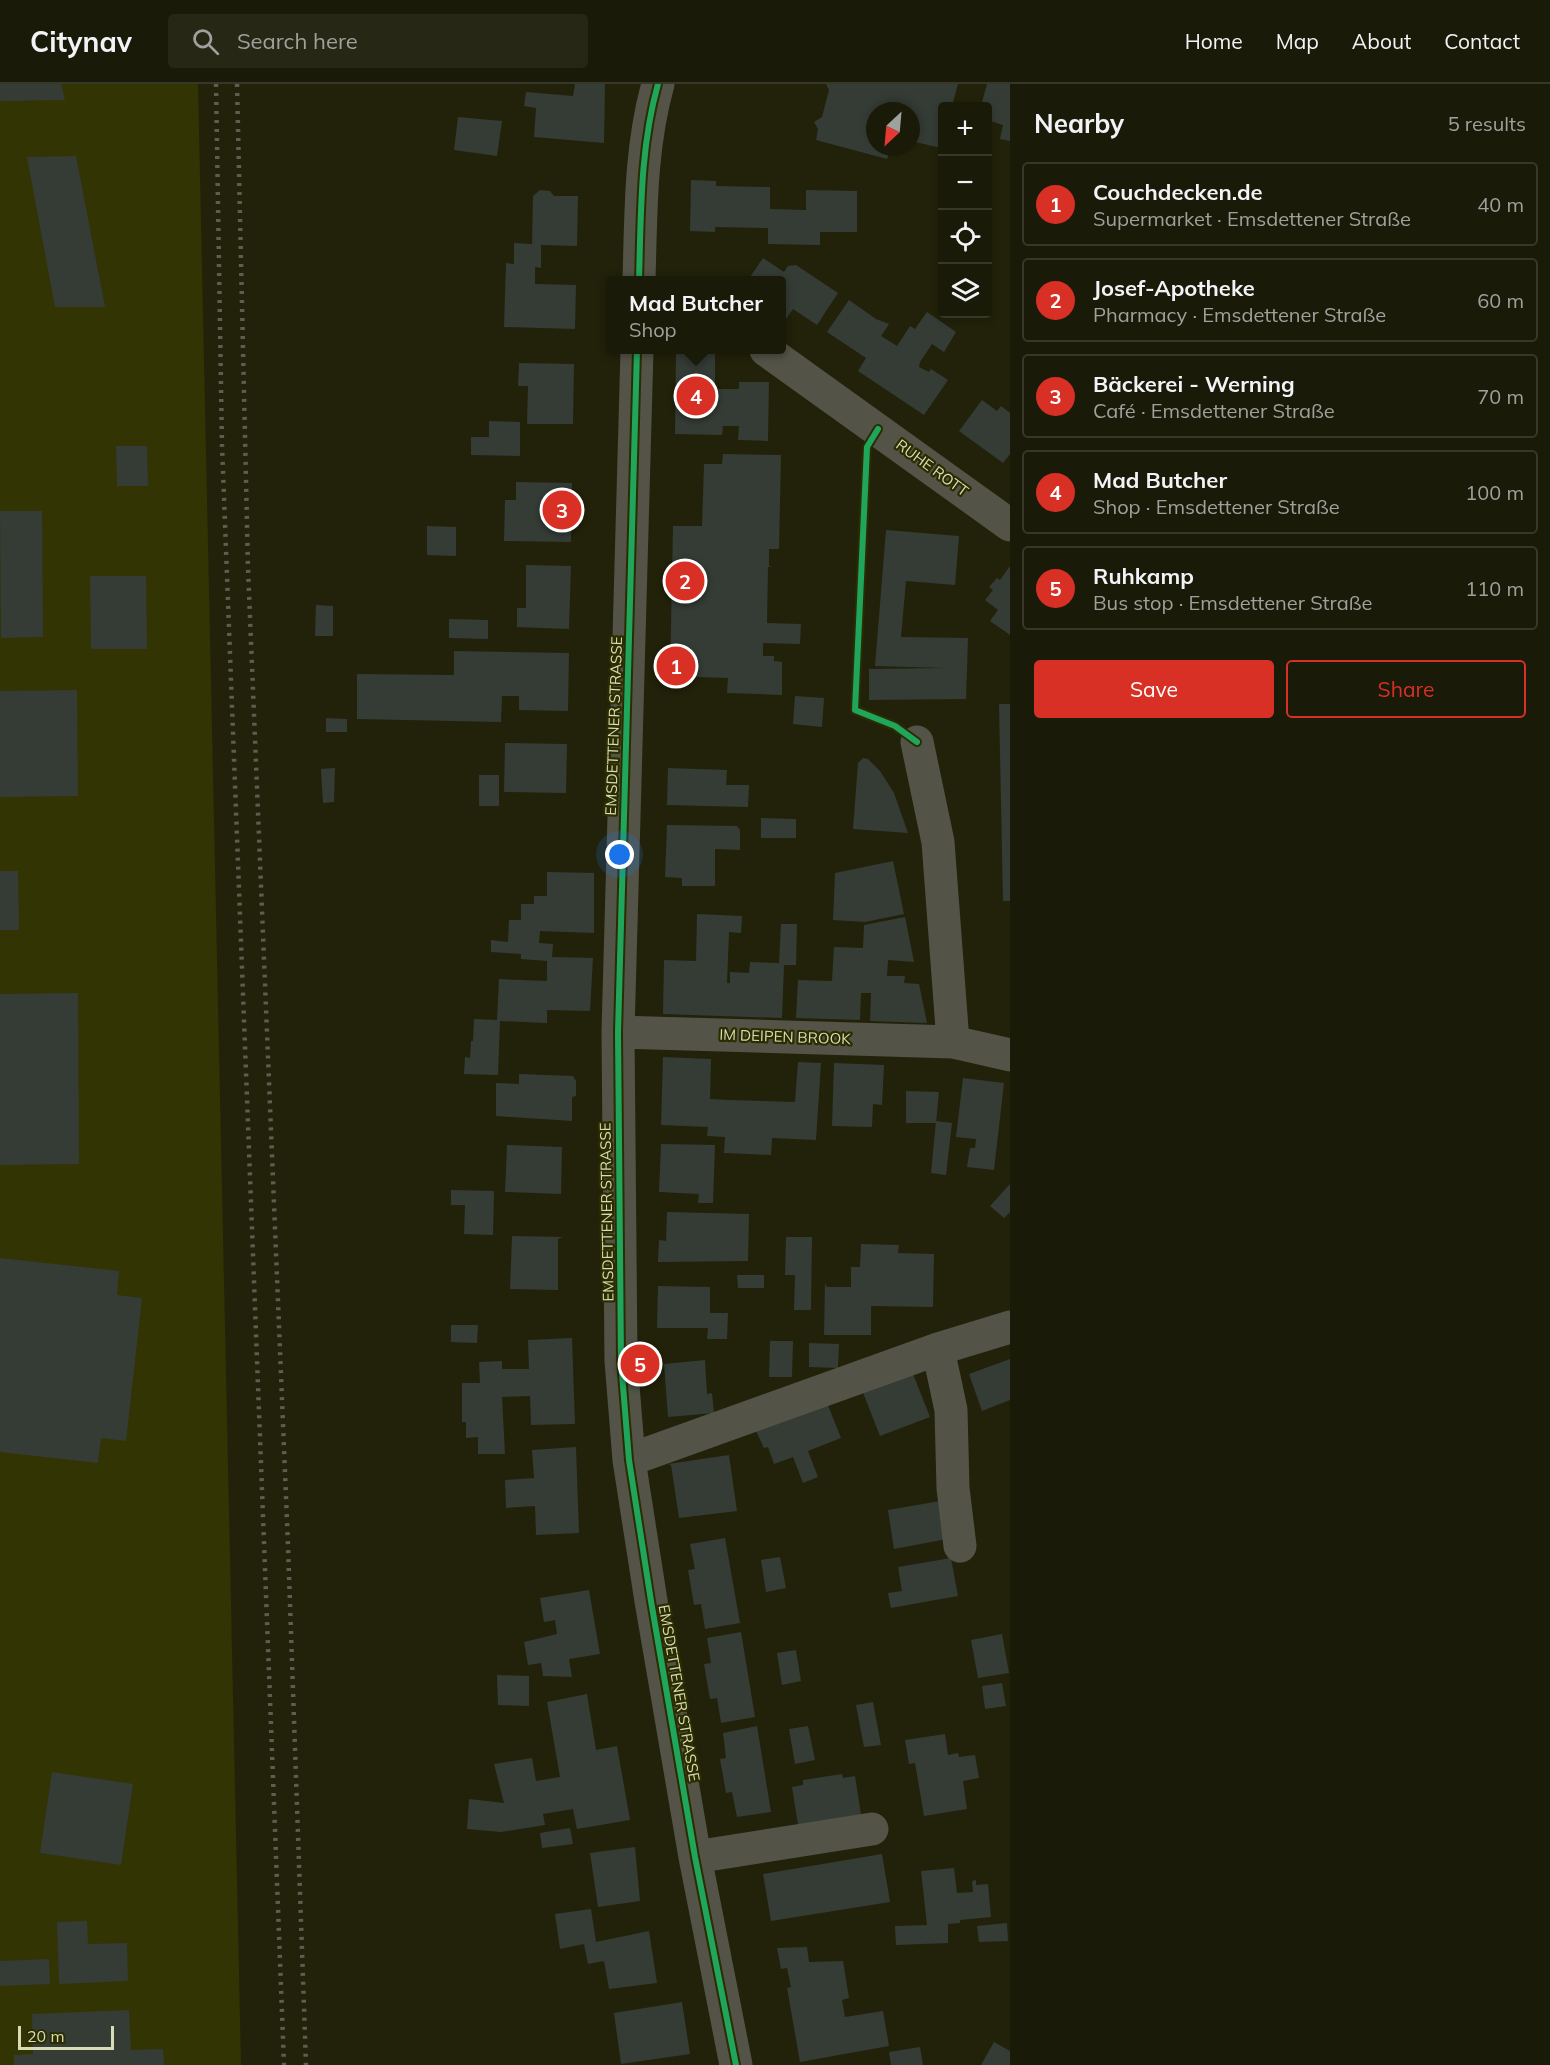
<!DOCTYPE html>
<meta charset="utf-8">
<style>
body{margin:0;font-family:Mulish,sans-serif;background:#272716;color:#f1f3f6}
.controls{position:absolute;right:18px;top:18px;display:grid;overflow:hidden;border-radius:6px;box-shadow:0 3px 9px #0003}
.controls button{width:54px;height:54px;display:grid;place-items:center;padding:0;border:0;border-bottom:2px solid #383829;background:#1a1a08;color:#f1f3f6;font:30px sans-serif}
.compass{position:absolute;left:866px;top:18px;width:54px;height:54px;border-radius:50%;background:#1a1a08;box-shadow:0 3px 9px #0003;rotate:206deg}
.scale{position:absolute;left:18px;bottom:15px;width:96px;box-sizing:border-box;padding-left:6px;border:3px solid #d7dcb4;border-top:0;font-size:16px;line-height:21px;white-space:nowrap;color:#d7dcb4;-webkit-text-stroke:4px #2b2d00;paint-order:stroke}
.you{position:absolute;left:620px;top:771px;width:21px;height:21px;margin:-15px;border:4px solid #fff;border-radius:50%;background:#1a73e8;box-shadow:0 0 0 9px #1a73e833}
.badge{display:grid;place-items:center;width:39px;height:39px;border-radius:50%;background:#d93025;color:#fff;font-size:20px;font-weight:700}
.pin{position:absolute;translate:-50% -50%;border:3px solid #fff;box-shadow:0 2px 6px #0006}
.popup{position:absolute;left:606px;top:192px;width:180px;height:78px;box-sizing:border-box;display:grid;place-content:center;border-radius:6px;background:#1a1a08;filter:drop-shadow(0 2px 4px #0005);font-size:20px;white-space:nowrap;color:#9fa19c}
.popup b{font-size:22px;color:#f1f3f6}
.popup::after{content:'';position:absolute;left:50%;top:100%;margin-left:-12px;border:12px solid transparent;border-top-color:#1a1a08}
.list{margin:0;padding:0;list-style:none}
h2{display:flex;justify-content:space-between;align-items:center;height:78px;margin:0;padding:0 24px;font-size:26px}
h2 small{font-size:20px;font-weight:400;color:#9fa19c}
.list li{display:grid;grid-template-columns:39px 1fr auto;gap:18px;align-items:center;box-sizing:border-box;height:84px;margin:0 12px 12px;padding:0 12px;border:2px solid #383829;border-radius:6px}
.list b{display:block;font-size:22px;white-space:nowrap}
.list p{margin:0;font-size:20px;white-space:nowrap;color:#9fa19c}
.list em{font-size:20px;font-style:normal;color:#9fa19c}
.actions{display:flex;gap:12px;padding:18px 24px}
.actions a{flex:1;padding:14px 0;border:2px solid #d93025;border-radius:6px;text-align:center;font-size:21px;color:#d93025}
.actions .main{background:#d93025;color:#fff}
.icon{flex:none;width:33px;height:33px;fill:none;stroke:currentColor;stroke-width:2;stroke-linecap:round;stroke-linejoin:round}
.map{position:relative;flex:none;width:1010px;height:1981px;overflow:hidden}
header{display:flex;align-items:center;gap:36px;box-sizing:border-box;height:84px;padding:0 30px;background:#1a1a08;border-bottom:2px solid #383829}
header strong{font-size:28px}
nav{display:flex;gap:33px;margin-inline-start:auto;font-size:21px}
.search{width:420px;height:54px;background:#272716;display:flex;align-items:center;gap:15px;box-sizing:border-box;padding:0 21px;border-radius:6px;color:#9fa19c;font-size:22px}
main{display:flex}
aside{flex:1;background:#1a1a08}
.map>svg:first-child{display:block}
</style>
<header>
<strong>Citynav</strong>
<div class="search"><svg class="icon" aria-label="search" viewBox="0 0 24 24"><circle cx="10" cy="10" r="6"/><path d="M15 15l6 6"/></svg>Search here</div>
<nav><a>Home</a><a>Map</a><a>About</a><a>Contact</a></nav>
</header>
<main>
<div class="map">
<svg width="1010" height="1981" viewBox="0 0 1010 1981">
<rect width="100%" height="100%" fill="#22220a"/>
<path fill="#323403" d="M0,0H198L241,1981H0Z"/>
<path fill="#343c35" d="M0,0H61L65,16L0,17Z
M575,0H605L604,59L534,53L536,24L524,22L526,8L573,12Z
M826,0H958L952,22H942L941,64L911,57V27H875V63H891L887,75L816,56L818,45L814,38L822,33L829,6Z
M987,0H1010V57L1000,55L1003,41L987,36V22H981Z
M458,33L502,37L497,72L454,66Z
M76,72L105,223H55L27,73Z
M691,96L716,97V102L770,103V125L806,126V106L857,107V148H820V161L768,160V144L715,143V148L690,147Z
M540,106L550,107L554,112H578L577,162L541,161V184L535,183V200L576,201L575,245L504,243L506,179L514,180V159L532,160L533,112Z
M763,174L784,188L788,182L796,181L838,209L817,241L793,225L784,238L782,236V196H748Z
M849,216L876,235L889,240L881,252L897,262L910,242L915,245L927,228L956,248L944,268L932,260L920,278L919,283L929,288L931,285L948,296L924,331L858,287L866,274L827,248Z
M676,266L715,267V305H739V298H769L768,357L738,356L739,342H723L722,351L675,350Z
M519,279L574,280L573,340H527L528,302H518Z
M982,316L997,327L1001,322L1010,329V370L1003,379L959,347Z
M489,337L520,338V372L471,371V353H489Z
M116,362H147L148,402H117Z
M723,370L781,371L779,465H769V482L772,483H768L767,539L801,540L800,560L763,559V572H774V577L782,578V611L727,609L728,594L670,592L673,442H702L704,380H722Z
M516,398L572,399L571,458L504,457L505,416H516Z
M0,427H42L43,553L1,554Z
M427,442L456,443V472L427,471Z
M886,446L959,452L955,501L906,497L901,553L968,554L966,615L869,616V585L946,584L875,582Z
M526,481L571,482L569,545L517,543V524H526Z
M1010,482V551L990,537L998,526L985,516L993,506L989,503L997,494L1000,496Z
M90,492H146L147,565H91Z
M316,521L333,522V552H315Z
M449,535L488,536V555L449,554Z
M454,567L569,569L568,627L519,626V612H502L501,638L357,635V590L454,591Z
M77,606L78,712L0,713V607Z
M795,612L824,614L822,643L793,640Z
M999,620H1010V817H1003Z
M326,634L347,635V648H326Z
M505,659L567,660L566,709L504,708Z
M863,674L868,675L880,687L894,709L908,749L853,745L858,679Z
M335,684L334,718L323,719L321,685Z
M668,684L727,686L726,701H749L748,723L667,721Z
M479,691H499V722H479Z
M761,734L796,735V754H761Z
M667,741L737,742L740,746V766L715,765V802H682V794L665,793Z
M893,777L904,830L865,838L833,836L835,789Z
M0,787H18L19,846H0Z
M547,788L594,789V849L540,847L539,859L553,860L552,873L593,874L590,927L547,926V939L500,937L498,991L464,990L465,973L470,974L471,957H473L474,935L497,936L499,895L547,897V877L521,875V870L491,868V856L508,858L509,836H521V820H534V812H547Z
M697,830L742,832L741,849L729,848L727,899H730V888L749,889L750,878L779,879L781,840H797L796,881H784L782,934L663,930L664,876L696,877Z
M905,833L914,878L888,876L887,892H905L904,899L919,900L927,939L870,937L871,909H861L860,936L796,934L798,896L832,897L834,863L863,864L864,841Z
M78,909L79,1080L0,1081V910Z
M663,973L711,975L710,1015L729,1016L795,1018L798,978L821,979L816,1056L772,1054L771,1071L724,1069L725,1053L707,1052L708,1043L661,1041Z
M834,979L884,981L882,1021L873,1020L872,1043L832,1042Z
M519,990L573,992L576,997V1012L572,1013V1037L496,1032V999L519,1000Z
M963,994L1004,999L994,1086L967,1083L970,1064H975L976,1055L956,1053Z
M906,1007L939,1008L936,1039H906Z
M936,1037L952,1039L946,1091L931,1089Z
M661,1060L715,1061L713,1119H698L699,1110L659,1108Z
M507,1061L562,1063L561,1110L505,1108Z
M1010,1100V1128L1004,1134L990,1122Z
M451,1106L494,1107L493,1151L464,1150L465,1121H451Z
M667,1128L749,1130L748,1177L658,1178L659,1156L666,1157Z
M512,1152L563,1153L558,1155V1206L510,1205Z
M786,1153H812L811,1226H794L795,1191H785Z
M861,1160L899,1161L898,1169L934,1170L933,1223L871,1222V1251H824L825,1199L827,1203H851V1183H860Z
M0,1174L119,1187L117,1211L142,1214L126,1357L101,1354L98,1379L0,1368Z
M737,1191H764V1204H738Z
M658,1202L710,1203V1229H728L727,1255H707L708,1244H657Z
M451,1241H478L477,1259L451,1258Z
M572,1254L575,1340L531,1341L530,1312L502,1313L505,1370H478V1353L466,1354V1338H462V1299H480L479,1278L502,1277V1285H529L528,1256Z
M770,1257H793L792,1293H769Z
M809,1259L839,1260L838,1284L809,1283Z
M1010,1275V1316L982,1327L969,1290Z
M705,1276L707,1310L712,1309L714,1329L668,1333L664,1280Z
M913,1290L930,1333L880,1352L862,1306Z
M827,1319L841,1354L808,1367L818,1393L803,1399L793,1373L774,1380L768,1363L764,1364L756,1347Z
M576,1363L579,1449L536,1451L535,1422L506,1424L505,1396L534,1394L532,1366Z
M729,1371L737,1427L679,1434L671,1381L668,1380Z
M940,1417L947,1455L894,1465L888,1426Z
M725,1454L740,1539L705,1545L701,1520L694,1521L688,1486L695,1485L690,1460Z
M780,1473L786,1504L766,1508L761,1476Z
M951,1474L958,1512L891,1524L888,1509L902,1507L898,1483Z
M589,1506L600,1570L569,1575L572,1593L543,1592L541,1579L528,1581L524,1558L557,1550L555,1536L544,1538L540,1514Z
M741,1548L755,1633L721,1639L717,1614L710,1615L707,1598L704,1580L711,1579L707,1554Z
M1002,1550L1009,1589L978,1594L971,1556Z
M796,1566L801,1597L782,1601L777,1569Z
M497,1591L529,1592V1622L498,1621Z
M1002,1599L1006,1622L985,1625L982,1602Z
M587,1610L596,1666L617,1662L630,1736L577,1745L573,1725L543,1730L545,1741L501,1748L467,1745L469,1715L504,1719L494,1680L532,1674L536,1697L560,1693L547,1618Z
M873,1618L881,1661L864,1663L856,1621Z
M757,1642L771,1728L737,1733L732,1708L726,1709L720,1675L726,1674L723,1649Z
M808,1642L815,1676L795,1680L789,1645Z
M945,1650L948,1671L958,1669L959,1673L975,1671L979,1694L963,1697L967,1725L924,1732L915,1679L909,1680L905,1656Z
M52,1688L133,1700L121,1781L40,1769Z
M842,1690L843,1694L855,1692L862,1737L799,1747L792,1703L803,1701V1696Z
M570,1744L573,1760L542,1764L540,1749Z
M635,1763L640,1817L598,1823L590,1769Z
M882,1770L890,1818L771,1837L763,1790Z
M954,1784L957,1809L973,1808L972,1797L976,1796V1801L988,1800L991,1833L960,1836V1839L948,1840V1859L896,1861L895,1842L927,1841L921,1787Z
M591,1825L596,1858L649,1847L657,1899L609,1905L604,1877L588,1880L584,1860L560,1865L555,1830Z
M87,1837L88,1860L127,1859L128,1897L59,1900L57,1838Z
M1007,1839L1008,1857L979,1858L977,1842Z
M807,1863L809,1878L843,1877L849,1914L842,1916L845,1933L883,1927L889,1962L800,1978L787,1904L791,1903L787,1884L781,1885L777,1864Z
M49,1875L50,1900L0,1902V1877Z
M682,1918L690,1970L621,1980L614,1929Z
M129,1926L131,1966L163,1965L164,1981H14V1971L33,1970L32,1930Z
M994,1958L1010,1967V1981H981Z
M920,1963L923,1981H891L889,1968Z"/>
<g fill="none" stroke-linecap="round" stroke-linejoin="round">
<path stroke="#535447" stroke-width="33" d="M639,196C641,130 640,64 658,0
M637,266L618,948L621,1277L629,1376L651,1517L695,1773L736,1981
M766,266L1010,441
M917,658L938,758L953,958
M618,948L953,958L1010,971
M938,1265L951,1326L953,1404L960,1462
M629,1376L938,1265L1010,1243
M695,1773L872,1745"/>
<path stroke="#5d5e4f" stroke-width="4.5" stroke-dasharray="3 6" stroke-linecap="butt" d="M216,0L222,361L284,1981
M237,0L248,484L288,1462L306,1981"/>
<defs>
<path id="cycleway" d="M639,196C641,130 640,64 658,0
M637,266L618,948L621,1277L629,1376L651,1517L695,1773L736,1981
M878,345L867,363L855,626L895,642L917,658"/>
</defs>
<use href="#cycleway" stroke="#2b2d00" stroke-width="10"/>
<use href="#cycleway" stroke="#20a55d" stroke-width="6"/>
</g>
<g text-anchor="middle" stroke-width="4.5" stroke-linejoin="round" paint-order="stroke">
<g font-size="15" fill="#d7dcb4" stroke="#2b2d00">
<text transform="translate(932 384) rotate(36)" y="5">RUHE ROTT</text>
<text transform="translate(614 642) rotate(-88)" y="5">EMSDETTENER STRASSE</text>
<text transform="translate(785 953) rotate(2)" y="5">IM DEIPEN BROOK</text>
<text transform="translate(607 1128) rotate(-91)" y="5">EMSDETTENER STRASSE</text>
<text transform="translate(679 1609) rotate(80)" y="5">EMSDETTENER STRASSE</text>
</g>
</g>
</svg>
<div class="controls">
<button>+</button>
<button>−</button>
<button><svg class="icon" aria-label="locate" viewBox="0 0 24 24"><circle cx="12" cy="12" r="6"/><path d="M12 2v4M12 18v4M2 12h4M18 12h4"/></svg></button>
<button><svg class="icon" aria-label="layers" viewBox="0 0 24 24"><path d="M12 4l9 5-9 5-9-5zM3 14l9 5 9-5"/></svg></button>
</div>
<svg class="compass" viewBox="-18 -18 36 36"><path d="M0-13l5 13h-10z" fill="#e53935"/><path d="M0 13l5-13h-10z" fill="#9fa19c"/></svg>
<div class="scale">20 m</div>
<div class="you"></div>
<div class="pin badge" style="left:676px;top:582px">1</div>
<div class="pin badge" style="left:685px;top:497px">2</div>
<div class="pin badge" style="left:562px;top:426px">3</div>
<div class="pin badge" style="left:696px;top:312px">4</div>
<div class="popup"><b>Mad Butcher</b>Shop</div>
<div class="pin badge" style="left:640px;top:1280px">5</div>
</div>
<aside>
<h2>Nearby<small>5 results</small></h2>
<ul class="list">
<li><span class="badge">1</span><div><b>Couchdecken.de</b><p>Supermarket · Emsdettener Straße</p></div><em>40 m</em></li>
<li><span class="badge">2</span><div><b>Josef-Apotheke</b><p>Pharmacy · Emsdettener Straße</p></div><em>60 m</em></li>
<li><span class="badge">3</span><div><b>Bäckerei - Werning</b><p>Café · Emsdettener Straße</p></div><em>70 m</em></li>
<li><span class="badge">4</span><div><b>Mad Butcher</b><p>Shop · Emsdettener Straße</p></div><em>100 m</em></li>
<li><span class="badge">5</span><div><b>Ruhkamp</b><p>Bus stop · Emsdettener Straße</p></div><em>110 m</em></li>
</ul>
<div class="actions"><a class="main">Save</a><a>Share</a></div>
</aside>
</main>
